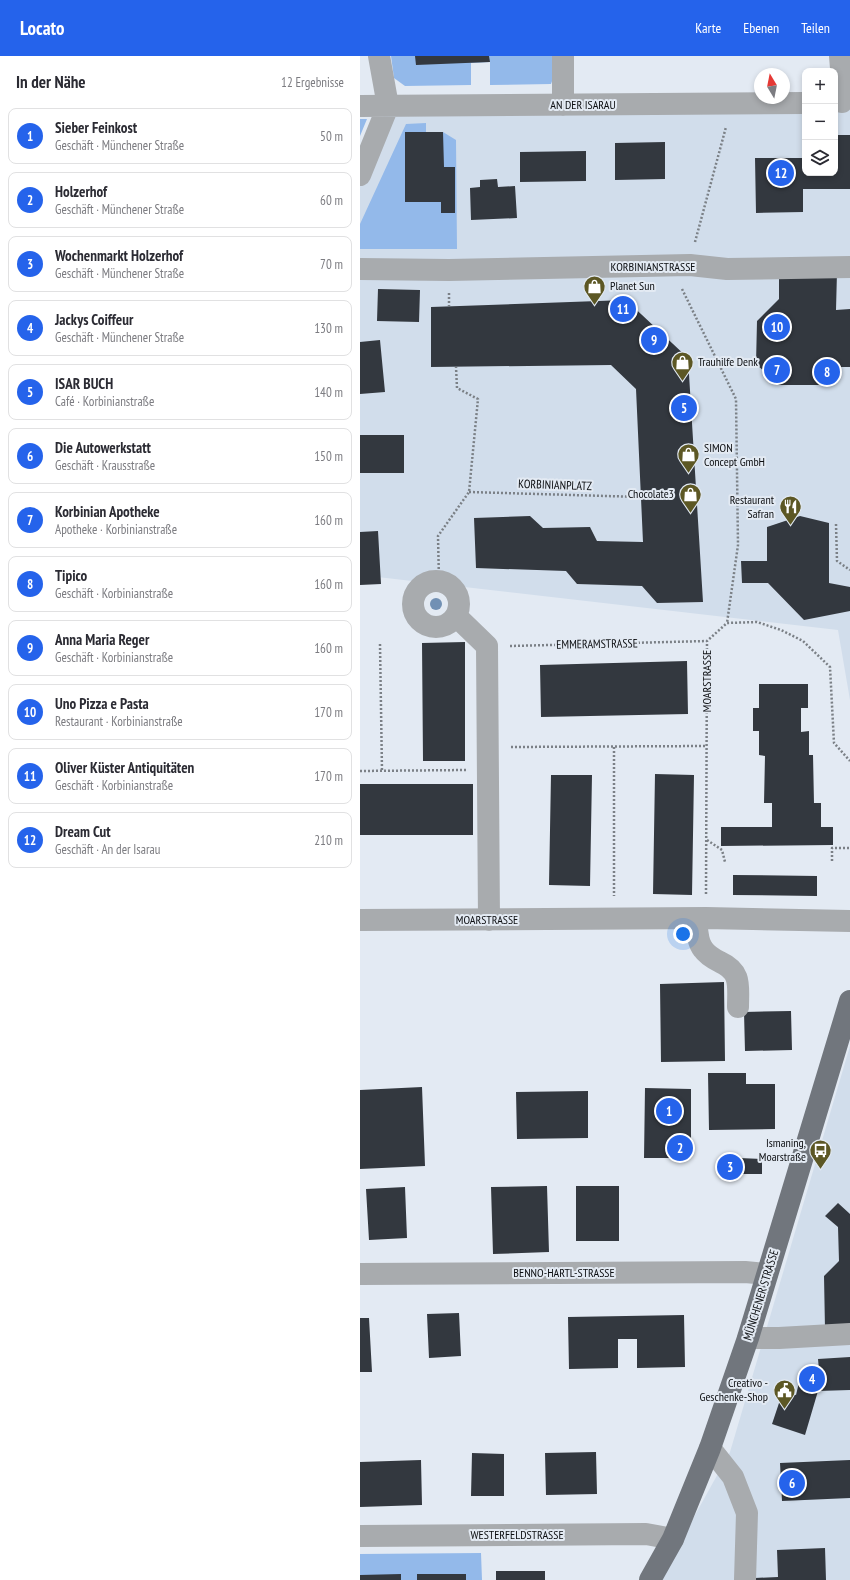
<!DOCTYPE html>
<html lang="de">
<meta charset="utf-8">
<style>
body{margin:0;font-family:"PT Sans Narrow",sans-serif;background:#f7f7f7;color:#2b2b33}
.controls{position:absolute;right:12px;top:12px;display:grid;overflow:hidden;border-radius:8px;box-shadow:0 2px 6px #0003}
.controls button{width:36px;height:36px;display:grid;place-items:center;padding:0;border:0;border-bottom:1px solid #e1e1e2;background:#fff;color:#2b2b33;font:20px sans-serif}
.compass{position:absolute;left:394px;top:12px;width:36px;height:36px;border-radius:50%;background:#fff;box-shadow:0 2px 6px #0003;rotate:350deg}
.you{position:absolute;left:323px;top:878px;width:14px;height:14px;margin:-10px;border:3px solid #fff;border-radius:50%;background:#1a73e8;box-shadow:0 0 0 6px #1a73e833}
.badge{display:grid;place-items:center;width:26px;height:26px;border-radius:50%;background:#2563eb;color:#fff;font-size:13px;font-weight:700}
.pin{position:absolute;translate:-50% -50%;border:2px solid #fff;box-shadow:0 1px 4px #0006}
.list{margin:0;padding:0;list-style:none}
h2{display:flex;justify-content:space-between;align-items:center;height:52px;margin:0;padding:0 16px;font-size:17px}
h2 small{font-size:13px;font-weight:400;color:#7c7c81}
.list li{display:grid;grid-template-columns:26px 1fr auto;gap:12px;align-items:center;box-sizing:border-box;height:56px;margin:0 8px 8px;padding:0 8px;border:1px solid #e1e1e2;border-radius:8px}
.list b{display:block;font-size:15px;white-space:nowrap}
.list p{margin:0;font-size:13px;white-space:nowrap;color:#7c7c81}
.list em{font-size:13px;font-style:normal;color:#7c7c81}
.icon{flex:none;width:22px;height:22px;fill:none;stroke:currentColor;stroke-width:2;stroke-linecap:round;stroke-linejoin:round}
.map{position:relative;flex:none;width:490px;height:1524px;overflow:hidden}
header{display:flex;align-items:center;gap:24px;box-sizing:border-box;height:56px;padding:0 20px;background:#2563eb;color:#fff}
header strong{font-size:19px}
nav{display:flex;gap:22px;margin-inline-start:auto;font-size:14px}
main{display:flex}
aside{flex:1;background:#fff}
.map>svg:first-child{display:block}
</style>
<header>
<strong>Locato</strong>
<nav><a>Karte</a><a>Ebenen</a><a>Teilen</a></nav>
</header>
<main>
<aside>
<h2>In der Nähe<small>12 Ergebnisse</small></h2>
<ul class="list">
<li><span class="badge">1</span><div><b>Sieber Feinkost</b><p>Geschäft · Münchener Straße</p></div><em>50 m</em></li>
<li><span class="badge">2</span><div><b>Holzerhof</b><p>Geschäft · Münchener Straße</p></div><em>60 m</em></li>
<li><span class="badge">3</span><div><b>Wochenmarkt Holzerhof</b><p>Geschäft · Münchener Straße</p></div><em>70 m</em></li>
<li><span class="badge">4</span><div><b>Jackys Coiffeur</b><p>Geschäft · Münchener Straße</p></div><em>130 m</em></li>
<li><span class="badge">5</span><div><b>ISAR BUCH</b><p>Café · Korbinianstraße</p></div><em>140 m</em></li>
<li><span class="badge">6</span><div><b>Die Autowerkstatt</b><p>Geschäft · Krausstraße</p></div><em>150 m</em></li>
<li><span class="badge">7</span><div><b>Korbinian Apotheke</b><p>Apotheke · Korbinianstraße</p></div><em>160 m</em></li>
<li><span class="badge">8</span><div><b>Tipico</b><p>Geschäft · Korbinianstraße</p></div><em>160 m</em></li>
<li><span class="badge">9</span><div><b>Anna Maria Reger</b><p>Geschäft · Korbinianstraße</p></div><em>160 m</em></li>
<li><span class="badge">10</span><div><b>Uno Pizza e Pasta</b><p>Restaurant · Korbinianstraße</p></div><em>170 m</em></li>
<li><span class="badge">11</span><div><b>Oliver Küster Antiquitäten</b><p>Geschäft · Korbinianstraße</p></div><em>170 m</em></li>
<li><span class="badge">12</span><div><b>Dream Cut</b><p>Geschäft · An der Isarau</p></div><em>210 m</em></li>
</ul>
</aside>
<div class="map">
<svg width="490" height="1524" viewBox="0 0 490 1524">
<rect width="100%" height="100%" fill="#e3eaf3"/>
<path fill="#d1ddeb" d="M475,44H490V644L478,574L0,519V113L28,50L445,45V117H475Z
M490,990V1524H299L370,1396Z"/>
<path fill="#93b9ea" d="M31,0H196V14L191,28L130,29V6L111,7V29L45,30L34,22Z
M0,63H7L0,80Z
M66,67V76H83L96,84L97,193H0V168L46,68Z
M121,1497L122,1524H0V1498Z"/>
<path fill="#33383f" d="M55,0H129L130,6L56,9Z
M45,76H83L84,111H95V157H81V146H45Z
M443,79H445V117H475V79H490V133H443V156L396,157L395,102H443Z
M305,86V123L255,124V87Z
M226,95V125L160,126V96Z
M137,123L138,131L155,130L157,162L111,164L110,132L120,131V124Z
M477,216L476,254L490,253V311H478L465,329H419L396,308L397,265L419,243V217Z
M18,233L60,234L59,266L17,265Z
M266,244L328,302L343,546L297,547L282,530L217,528L206,515L116,512L114,462L170,460L183,472L230,471L237,485L283,486L276,333L251,309L71,311V251Z
M20,284L25,336L0,338V286Z
M0,379H44V417H0Z
M440,460L469,467V527L490,531V555L444,564L408,527H382L381,505H407V471Z
M18,475L21,528L0,529V476Z
M105,586V705H63L62,587Z
M327,605L328,658L181,661L180,609Z
M399,628H448V652H441V676L449,675V699H453L454,747H461V771H473V789L361,790V771H412V747H404L405,700L399,699V675H393V652H399Z
M295,718L334,719L332,839L293,838Z
M191,719H232L230,830L189,829Z
M0,728H113V779H0Z
M373,819L457,820V840L373,839Z
M364,926L365,1005L301,1006L300,928Z
M431,955L432,994L385,995L384,956Z
M348,1017H386V1028H415V1073L349,1074Z
M62,1031L65,1110L0,1113V1034Z
M285,1032L331,1033V1102H284Z
M228,1035V1082L157,1083L156,1036Z
M379,1102L402,1103V1118H379Z
M187,1130L189,1196L133,1198L131,1131Z
M216,1130H259V1185H216Z
M45,1131L47,1182L9,1184L6,1133Z
M478,1147L490,1158V1272L465,1273L464,1220L479,1205L478,1171L465,1160Z
M99,1257L101,1300L69,1302L67,1258Z
M324,1259L325,1311L277,1312V1283H258V1312L209,1313L208,1261Z
M0,1262H9L12,1316H0Z
M490,1301V1334L458,1335L445,1379L412,1368L423,1335L436,1339L442,1314H459L458,1303Z
M236,1396L237,1438L186,1439L185,1397Z
M112,1397L144,1398V1440H111Z
M61,1404L62,1449L0,1451V1406Z
M490,1404V1442L422,1445L420,1407Z
M465,1492L466,1524H395V1522L418,1521L417,1494Z
M136,1515H185V1524H136Z
M41,1518V1524H0V1519Z
M57,1518H106V1524H57Z"/>
<g fill="none" stroke-linecap="round" stroke-linejoin="round">
<path stroke="#7b8086" stroke-width="2.5" stroke-dasharray="2 2" stroke-linecap="butt" d="M335,186L366,71
M322,233L376,343L378,489L367,567
M89,237V250
M109,436L281,441
M476,468L477,505L490,514
M79,525L78,480L109,436L118,343L97,332L96,311
M20,588L22,715
M150,590L347,585
M151,691L347,690
M254,691V840
M0,715L106,714
M347,784L362,794L365,806
M472,805V792H490
M346,838L347,585L367,567L397,566L421,574L443,585L470,611L474,687L490,705"/>
<path stroke="#a8abae" stroke-width="22" d="M203,0V49
M480,0L482,24V46
M0,50L445,47
M0,119L28,50L19,0
M0,213L89,214L330,209L367,213L490,211
M53 548a23 23 0 1 1 46 0a23 23 0 1 1-46 0Z
M96,560L127,590L129,864
M336,863C337,871 337,886 343,893C347,899 354,903 360,906C382,916 378,930 378,951
M0,864L346,862L490,865
M0,1218L385,1216L407,1218
M388,1282H419L490,1278
M350,1392L373,1421L387,1457L385,1524
M0,1480L286,1478L313,1483"/>
<path stroke="#71767d" stroke-width="22" d="M290,1524L313,1483L350,1392L388,1282L490,945"/>
</g>
<circle fill="#7190b4" cx="76" cy="548" r="6"/>
<defs>
<symbol id="shop-pin" viewBox="-11 -11 22 30"><path d="M0 17L-7.5 6A9.5 9.5 0 1 1 7.5 6Z" fill="#5c5724" stroke="#e3eaf3"/><path d="M-5-2.5h2.3a2.7 3.5 0 0 1 5.4 0H5L5.5 6h-11ZM-1.5-2.5h3a1.5 2.3 0 0 0-3 0Z" fill="#fff"/></symbol>
<symbol id="restaurant-pin" viewBox="-11 -11 22 30"><path d="M0 17L-7.5 6A9.5 9.5 0 1 1 7.5 6Z" fill="#5c5724" stroke="#e3eaf3"/><path d="M-5-6h1v4h1v-4h1v4h1v-4h1v5L-1.5 .5V6h-2V.5L-5-1ZM5-6V6H3V1.5H1.5Q1.5-4 5-6Z" fill="#fff"/></symbol>
<symbol id="bus-pin" viewBox="-11 -11 22 30"><path d="M0 17L-7.5 6A9.5 9.5 0 1 1 7.5 6Z" fill="#5c5724" stroke="#e3eaf3"/><path d="M-5-6H5V4H4V6H2V4H-2V6H-4V4H-5ZM-3.5-4V0h7V-4ZM-3.5 1.2v1.5H-2V1.2ZM2 1.2v1.5H3.5V1.2Z" fill="#fff"/></symbol>
<symbol id="civic-pin" viewBox="-11 -11 22 30"><path d="M0 17L-7.5 6A9.5 9.5 0 1 1 7.5 6Z" fill="#5c5724" stroke="#e3eaf3"/><path d="M-.6-6.5H3V-4.5H.6V-3L4-1V1h2V6H-6V1h2V-1L-.6-3ZM-1.2 2.5V6h2.4V2.5Z" fill="#fff"/></symbol>
</defs>
<g fill-rule="evenodd">
<use href="#shop-pin" x="222" y="218" width="25" height="34"/>
<use href="#shop-pin" x="310" y="294" width="25" height="34"/>
<use href="#shop-pin" x="316" y="386" width="25" height="34"/>
<use href="#shop-pin" x="318" y="426" width="25" height="34"/>
<use href="#restaurant-pin" x="418" y="438" width="25" height="34"/>
<use href="#bus-pin" x="448" y="1082" width="25" height="34"/>
<use href="#civic-pin" x="412" y="1322" width="25" height="34"/>
</g>
<g text-anchor="middle" stroke-width="4" stroke-linejoin="round" paint-order="stroke">
<g font-size="12" fill="#0c0e11" stroke="#e3eaf3">
<text x="223" y="53">AN DER ISARAU</text>
<text x="293" y="215">KORBINIANSTRASSE</text>
<text transform="translate(195 429) rotate(2)" y="4">KORBINIANPLATZ</text>
<text transform="translate(237 588) rotate(-1)" y="4">EMMERAMSTRASSE</text>
<text transform="translate(347 625) rotate(-90)" y="4">MOARSTRASSE</text>
<text x="127" y="868">MOARSTRASSE</text>
<text x="204" y="1221">BENNO-HARTL-STRASSE</text>
<text transform="translate(401 1239) rotate(-73)" y="4">MÜNCHENER STRASSE</text>
<text x="157" y="1483">WESTERFELDSTRASSE</text>
</g>
<g font-size="12" fill="#0c0e11" stroke="#e3eaf3" text-anchor="end">
<text x="250" y="234" text-anchor="start">Planet Sun</text>
<text x="338" y="310" text-anchor="start">Trauhilfe Denk</text>
<text x="344" y="396" text-anchor="start">SIMON<tspan x="344" dy="14">Concept GmbH</tspan></text>
<text x="314" y="442">Chocolate3</text>
<text x="414" y="448">Restaurant<tspan x="414" dy="14">Safran</tspan></text>
<text x="446" y="1091">Ismaning,<tspan x="446" dy="14">Moarstraße</tspan></text>
<text x="408" y="1331">Creativo -<tspan x="408" dy="14">Geschenke-Shop</tspan></text>
</g>
</g>
</svg>
<div class="controls">
<button>+</button>
<button>−</button>
<button><svg class="icon" aria-label="layers" viewBox="0 0 24 24"><path d="M12 4l9 5-9 5-9-5zM3 14l9 5 9-5"/></svg></button>
</div>
<svg class="compass" viewBox="-18 -18 36 36"><path d="M0-13l5 13h-10z" fill="#e53935"/><path d="M0 13l5-13h-10z" fill="#7c7c81"/></svg>
<div class="you"></div>
<div class="pin badge" style="left:309px;top:1055px">1</div>
<div class="pin badge" style="left:320px;top:1092px">2</div>
<div class="pin badge" style="left:370px;top:1111px">3</div>
<div class="pin badge" style="left:452px;top:1323px">4</div>
<div class="pin badge" style="left:324px;top:352px">5</div>
<div class="pin badge" style="left:432px;top:1427px">6</div>
<div class="pin badge" style="left:417px;top:314px">7</div>
<div class="pin badge" style="left:467px;top:316px">8</div>
<div class="pin badge" style="left:294px;top:284px">9</div>
<div class="pin badge" style="left:417px;top:271px">10</div>
<div class="pin badge" style="left:263px;top:253px">11</div>
<div class="pin badge" style="left:421px;top:117px">12</div>
</div>
</main>
